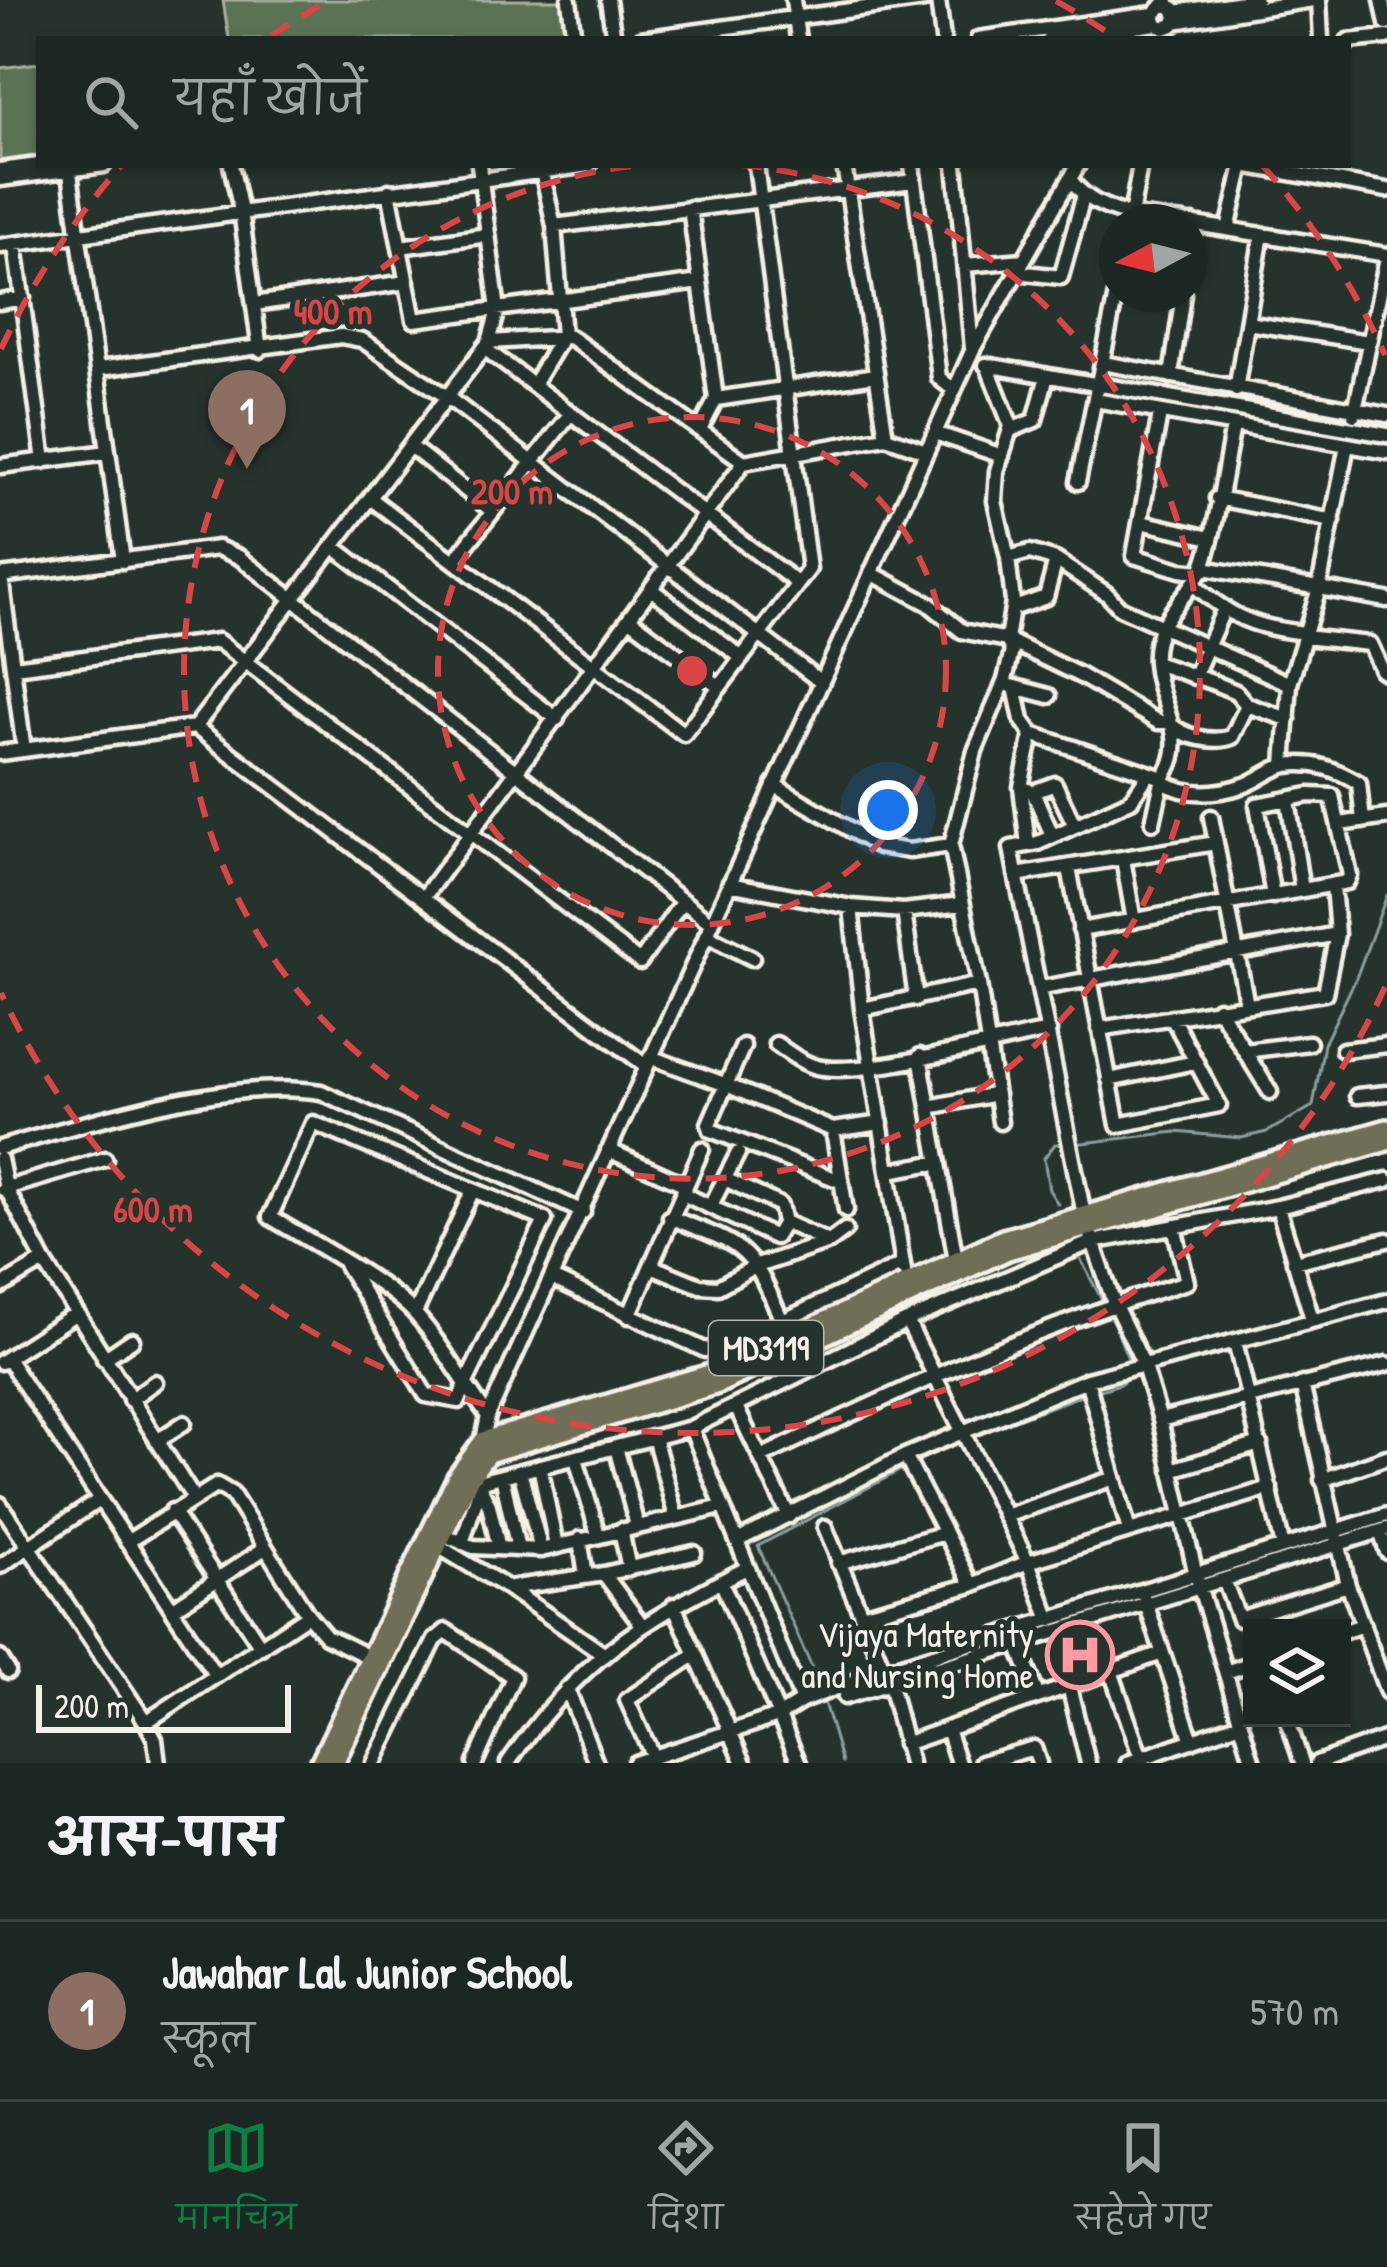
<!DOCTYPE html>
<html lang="hi">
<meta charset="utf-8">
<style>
body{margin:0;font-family:"Patrick Hand","Playpen Sans Deva",sans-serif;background:#29322f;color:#f1f3f6}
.controls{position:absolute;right:36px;bottom:36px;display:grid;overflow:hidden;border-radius:0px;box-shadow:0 3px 9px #0004}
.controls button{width:108px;height:108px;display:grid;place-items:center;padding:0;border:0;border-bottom:3px solid #3a4340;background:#1c2622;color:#f1f3f6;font:60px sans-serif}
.compass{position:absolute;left:1099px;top:204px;width:108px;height:108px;border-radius:50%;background:#1c2622;box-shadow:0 3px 9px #0004;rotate:263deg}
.scale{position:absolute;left:36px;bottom:30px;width:255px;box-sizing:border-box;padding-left:12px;border:6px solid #f4f1e8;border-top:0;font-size:33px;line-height:42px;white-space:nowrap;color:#f4f1e8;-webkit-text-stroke:9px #26332d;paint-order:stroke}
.you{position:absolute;left:888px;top:810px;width:42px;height:42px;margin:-30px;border:9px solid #fff;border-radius:50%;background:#1a73e8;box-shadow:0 0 0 18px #1a73e833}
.badge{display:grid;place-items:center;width:78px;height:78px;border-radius:50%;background:#0b8043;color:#fff;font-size:39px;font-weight:700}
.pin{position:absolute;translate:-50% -99px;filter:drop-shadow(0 3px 6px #0008)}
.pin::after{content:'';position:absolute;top:63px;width:42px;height:36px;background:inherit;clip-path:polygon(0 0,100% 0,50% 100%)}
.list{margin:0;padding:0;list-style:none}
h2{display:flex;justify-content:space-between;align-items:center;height:156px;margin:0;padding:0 48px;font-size:51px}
h2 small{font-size:39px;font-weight:400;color:#a0a5a5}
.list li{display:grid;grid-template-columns:78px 1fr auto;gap:36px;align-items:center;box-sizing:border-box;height:180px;padding:0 48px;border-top:3px solid #3a4340}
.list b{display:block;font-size:45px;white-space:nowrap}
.list p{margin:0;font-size:39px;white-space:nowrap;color:#a0a5a5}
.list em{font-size:39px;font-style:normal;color:#a0a5a5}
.icon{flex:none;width:66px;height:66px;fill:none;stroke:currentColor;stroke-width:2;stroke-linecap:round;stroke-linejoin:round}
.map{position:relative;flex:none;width:1387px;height:1763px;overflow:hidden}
.search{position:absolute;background:#1c2622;box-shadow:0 3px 9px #0004;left:36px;right:36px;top:36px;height:132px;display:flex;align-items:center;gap:30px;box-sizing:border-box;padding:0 42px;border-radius:0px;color:#a0a5a5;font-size:45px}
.sheet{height:336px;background:#1c2622}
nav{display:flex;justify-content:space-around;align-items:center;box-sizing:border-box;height:168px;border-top:3px solid #3a4340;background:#1c2622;font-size:33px;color:#a0a5a5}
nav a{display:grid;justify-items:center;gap:6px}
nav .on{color:#0b8043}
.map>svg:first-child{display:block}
</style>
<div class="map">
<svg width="1387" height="1763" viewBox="0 0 1387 1763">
<rect width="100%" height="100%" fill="#26332d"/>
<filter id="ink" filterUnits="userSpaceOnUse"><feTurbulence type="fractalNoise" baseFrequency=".00833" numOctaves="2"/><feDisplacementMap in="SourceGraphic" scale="24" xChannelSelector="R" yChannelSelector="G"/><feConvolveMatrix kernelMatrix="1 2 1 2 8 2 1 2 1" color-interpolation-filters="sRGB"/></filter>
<g filter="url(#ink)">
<path fill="#5c7255" stroke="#a8b29e" stroke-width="3" d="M223,0H561L567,39H229Z
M39,63V155L0,161V68Z"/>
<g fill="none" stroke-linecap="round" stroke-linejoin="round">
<path stroke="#8b9e9e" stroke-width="3" d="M1074,1144L1176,1132L1241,1138L1267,1132L1313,1106L1324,1044L1356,978L1387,895
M1058,1204L1049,1190L1044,1158L1055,1144H1064
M1081,1260L1105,1306
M1110,1314L1131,1366
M1097,1391L1120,1384L1131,1375
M973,1435L1088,1393
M913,1464L964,1438
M820,1686L758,1546L905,1468
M822,1696L842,1763"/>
<defs>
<path id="minor" d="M569,0L574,39
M608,0L614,39
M793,0L798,39
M938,0L943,39
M1319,0L1321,39
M1382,0L1387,24
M1165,5L1173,8L1176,17L1173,25L1164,28L1156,24L1153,16L1167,0
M1175,12L1256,0
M1174,22L1313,0
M641,39L924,0
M978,39L1153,14
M1049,39L1156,24
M1348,41L1387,37
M69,165L123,561
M231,165L241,211L260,350
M844,165L886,437
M912,165L939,378L954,390
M955,165L972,348
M1243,165L1387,190
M0,170L39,165
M0,179L104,165
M1070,179C1095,215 1143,217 1184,222
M389,191L414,320L700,282
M690,208L716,399L700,430
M1130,221L1140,165
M1189,223L1387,255
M554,226L914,181
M1228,229L1243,165
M15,245L44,461
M0,246L589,165
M400,247L488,235
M1189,251L1193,223
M965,265L1024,260
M1017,272L1061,277L1083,198
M0,302L23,298
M254,304L407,282
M1247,323L1369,342
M489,342L570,337L744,462
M484,348L797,583
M1103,363L1387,415
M986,365L1387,435
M987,365L1011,426L997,471L995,501L1008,558L1013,602L1007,640L1012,651L1005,680L975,751L951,845L979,984L1000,1122
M99,369L341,336L362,340L447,397L821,682
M1171,376L1183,294
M533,385L563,335L554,226L542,171
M1236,390L1262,234
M716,399L876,375
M1095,400L1387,452
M1160,414L1134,556L1180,570L1201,572
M1354,415L1387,258
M1011,430L1035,420L1047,376
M935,433L1002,456
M410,446L492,511
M0,466L108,452
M1078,482L1117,289
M370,498L684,734L809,569L756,165
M1217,498L1333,521
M1141,522L1210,538
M333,546L557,719
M1008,558L1030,552L1056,560L1046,597L1012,609
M1056,560L1107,594L1120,608L1290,684L1284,765
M454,561L571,413
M1204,568L1387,600
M871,573L929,604L962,631L1007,640L1081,676L1158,722H1169C1182,737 1213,744 1232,737L1247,705
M0,576L218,548L239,557L711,923
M1,576L24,750
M1193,584C1230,617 1255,628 1305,633
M651,589L742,658
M630,619L720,687
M1304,637L1370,644L1382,670L1387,673
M1155,663L1212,682L1236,692L1247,705L1288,719
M14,667L218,641L640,962L683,901
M1194,677L1223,611
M1290,684L1319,588L1347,445
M1011,686L1049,696
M1015,687L1022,720L1032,734L1163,778C1192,738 1157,704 1155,662C1152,623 1182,603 1200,573C1213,551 1226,458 1233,427
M195,727L646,1066
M0,753L195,727L489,342L498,310L479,165
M1148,775L1131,800L1038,843L1011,848L1084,1215L1114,1303L1143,1363L1160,1420L1196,1575L1253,1763
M1163,782C1188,797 1218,794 1245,785C1259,780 1272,768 1287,765C1314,761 1336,769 1359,783L1363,821
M774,785L878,846L909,851L951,845
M1021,787L1033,792L1055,784L1074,824
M1033,792L1052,835
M1288,800L1302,890
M1211,817L1247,1005
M1153,822L1163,778
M1340,824L1387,817
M1028,845L1021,787L1032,734
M1123,859L1134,921
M1069,868L1118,1125L1219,1105L1172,1017
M1016,875L1216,843
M729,884L851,907L904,911L962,904
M423,898L744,462L886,437L926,451
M851,907L862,1009L904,1271
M904,911L916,999
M1080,930L1347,882L1350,875L1332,796L1309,795L1257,805L1273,896
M706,935L752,958
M1042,988L1337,934L1333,885
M1218,1008L1270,1092
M862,1009L979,984
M1099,1029L1325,993L1337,934
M776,1044C789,1053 802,1063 817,1067C864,1078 995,1041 1049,1031
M743,1046L709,1124L711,1130L840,1181
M1343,1050L1387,1045
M1245,1051L1309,1043
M920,1056L956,1260
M650,1057L724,1084L833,1130L881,1123
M1109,1080L1195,1062
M1357,1096L1387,1093
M929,1107L996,1094
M833,1130L846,1210
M0,1148C93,1121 226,1078 321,1092L583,1212
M608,1150L686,1185
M0,1159L6,1188L44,1261L193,1497
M889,1171L939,1162
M725,1179L780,1205L784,1222L829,1242
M3,1189L105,1159
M683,1194L775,1237L784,1222
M710,1207L738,1153
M1278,1207L1312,1319
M670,1217C692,1227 721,1235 739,1249C774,1276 777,1336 813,1368
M344,1262L426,1395L459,1401L465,1385L545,1220L313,1123L270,1217C309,1241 391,1284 418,1317C444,1347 464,1384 488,1416
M1294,1262L1387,1240
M651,1266L700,1286L718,1287L754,1267L829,1242L845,1230
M552,1278L705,1350L730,1346L903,1264
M0,1287L44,1261
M415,1313L473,1190
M629,1316L702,1149
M907,1321L1028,1562L1050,1620
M1235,1341L1283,1547
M7,1358L216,1676
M104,1359L132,1340
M1,1362L75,1314
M1087,1380L1129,1531
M1302,1384L1348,1585L1387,1692
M130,1400L155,1382
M736,1407L789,1516
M1160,1420L1387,1364
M691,1428L802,1701
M654,1437L676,1517
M157,1441L184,1423
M485,1447L483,1440L488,1416L973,349L1078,165
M616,1447L637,1526
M905,1456L972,1585
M761,1457C900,1390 1038,1326 1187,1282L1174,1226
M576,1458L598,1535
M540,1466L556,1546
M1171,1470L1260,1444
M520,1471L541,1550
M502,1476L518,1549
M465,1480L482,1481L691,1428L907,1321L1092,1242L1278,1207L1387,1180
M1322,1480L1387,1457
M480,1487L489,1505L499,1548
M0,1504L146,1722L155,1739L158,1763
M172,1511L261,1647
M1005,1516L1114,1478
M825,1527L890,1684L910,1763
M621,1530L629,1569
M1380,1531L1387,1552
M437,1532L473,1547L541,1550L722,1507
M580,1539L586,1575
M737,1541L905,1456L1087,1380L1387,1301
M127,1542L217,1485L232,1494L308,1615L326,1636L373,1659
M462,1543L482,1481
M438,1546L508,1588L602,1653
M838,1563L945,1533
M0,1566L99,1500
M604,1574L642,1625
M1224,1580L1239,1619L1348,1585
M721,1581L799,1763
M509,1588L604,1574L694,1553
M1145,1600L1192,1741
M674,1605L744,1763
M172,1609L265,1548
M861,1615L972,1585L1028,1562L1270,1488
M1342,1632L1363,1625
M1017,1642L1038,1697
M0,1658L8,1671
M1111,1671L1141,1758
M1226,1672L1252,1663
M1069,1686L1088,1763
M567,1688L596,1763
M845,1697L1387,1529
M1287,1718L1302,1763
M146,1722L308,1615
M904,1744L947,1729
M653,1757L627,1700L696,1654
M374,1763L435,1640L446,1631L513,1677L475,1763
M508,1763C578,1661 638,1623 747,1568
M635,1763L778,1716L802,1701L882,1671L1387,1515
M958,1763L947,1729L1162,1653
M981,1763L1034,1748L1039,1763
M1128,1763L1241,1723
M1317,1763L1387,1738"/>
<path id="major" d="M319,1763L456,1477L483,1440L713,1372L1003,1238L1387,1128
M335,1763L469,1481L488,1454L718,1385L1008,1251L1387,1142"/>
</defs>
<use href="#minor" stroke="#f4f1e8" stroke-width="21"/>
<use href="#major" stroke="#f4f1e8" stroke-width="24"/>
<use href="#minor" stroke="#26332d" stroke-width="12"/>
<use href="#major" stroke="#716e59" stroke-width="15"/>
</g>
</g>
<g fill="none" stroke="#da4645" stroke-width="6" stroke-dasharray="21 15">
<circle cx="692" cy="671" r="254"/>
<path d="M741 165A508 508 0 1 1 643 165"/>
<path d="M1385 987A762 762 0 0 1 1 993M1 349A762 762 0 0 1 121 166M271 36A762 762 0 0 1 328 1M1056 1A762 762 0 0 1 1113 36M1263 166A762 762 0 0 1 1385 355"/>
</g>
<defs>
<symbol id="hospital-ring" viewBox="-11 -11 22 22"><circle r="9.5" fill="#26332d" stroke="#ff9aa2" stroke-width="1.5"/><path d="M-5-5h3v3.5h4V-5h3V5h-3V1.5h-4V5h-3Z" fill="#ff9aa2"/></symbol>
</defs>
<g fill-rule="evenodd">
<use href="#hospital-ring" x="1042" y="1617" width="76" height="76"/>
</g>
<g text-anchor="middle" stroke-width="10" stroke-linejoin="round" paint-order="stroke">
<rect fill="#26332d" stroke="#b6b8b0" stroke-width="3" x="709" y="1321" width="114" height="54" rx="9"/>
<g font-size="33" font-weight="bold" fill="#f4f1e8">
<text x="766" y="1360">MD3119</text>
</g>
<g font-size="36" fill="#f4f1e8" stroke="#26332d" text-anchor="end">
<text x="1034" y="1647">Vijaya Maternity<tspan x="1034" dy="41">and Nursing Home</tspan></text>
</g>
</g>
<circle cx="692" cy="671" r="18" fill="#da4645" stroke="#26332d" stroke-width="6"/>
<g font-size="36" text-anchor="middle" font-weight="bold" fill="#da4645" stroke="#26332d" stroke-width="10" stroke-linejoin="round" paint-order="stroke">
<text x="333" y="324">400 m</text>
<text x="512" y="504">200 m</text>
<text x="153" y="1222">600 m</text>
</g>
</svg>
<div class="controls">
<button><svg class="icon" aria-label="layers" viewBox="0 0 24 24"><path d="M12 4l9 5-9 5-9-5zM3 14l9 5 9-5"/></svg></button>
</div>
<svg class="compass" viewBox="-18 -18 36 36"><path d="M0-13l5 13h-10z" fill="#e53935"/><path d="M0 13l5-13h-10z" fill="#a0a5a5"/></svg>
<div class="scale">200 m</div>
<div class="you"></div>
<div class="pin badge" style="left:247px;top:469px;background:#8d6e63">1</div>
<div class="search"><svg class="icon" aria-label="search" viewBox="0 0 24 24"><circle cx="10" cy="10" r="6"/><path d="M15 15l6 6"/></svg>यहाँ खोजें</div>
</div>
<section class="sheet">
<h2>आस-पास<small></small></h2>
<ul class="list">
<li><span class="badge" style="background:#8d6e63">1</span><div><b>Jawahar Lal Junior School</b><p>स्कूल</p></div><em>570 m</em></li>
</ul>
</section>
<nav>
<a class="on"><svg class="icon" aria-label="map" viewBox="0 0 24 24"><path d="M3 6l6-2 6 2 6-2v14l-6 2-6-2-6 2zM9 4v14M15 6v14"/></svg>मानचित्र</a>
<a><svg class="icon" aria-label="directions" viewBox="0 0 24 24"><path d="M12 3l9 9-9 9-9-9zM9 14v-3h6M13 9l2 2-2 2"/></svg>दिशा</a>
<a><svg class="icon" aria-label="saved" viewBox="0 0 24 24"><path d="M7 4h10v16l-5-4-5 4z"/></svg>सहेजे गए</a>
</nav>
